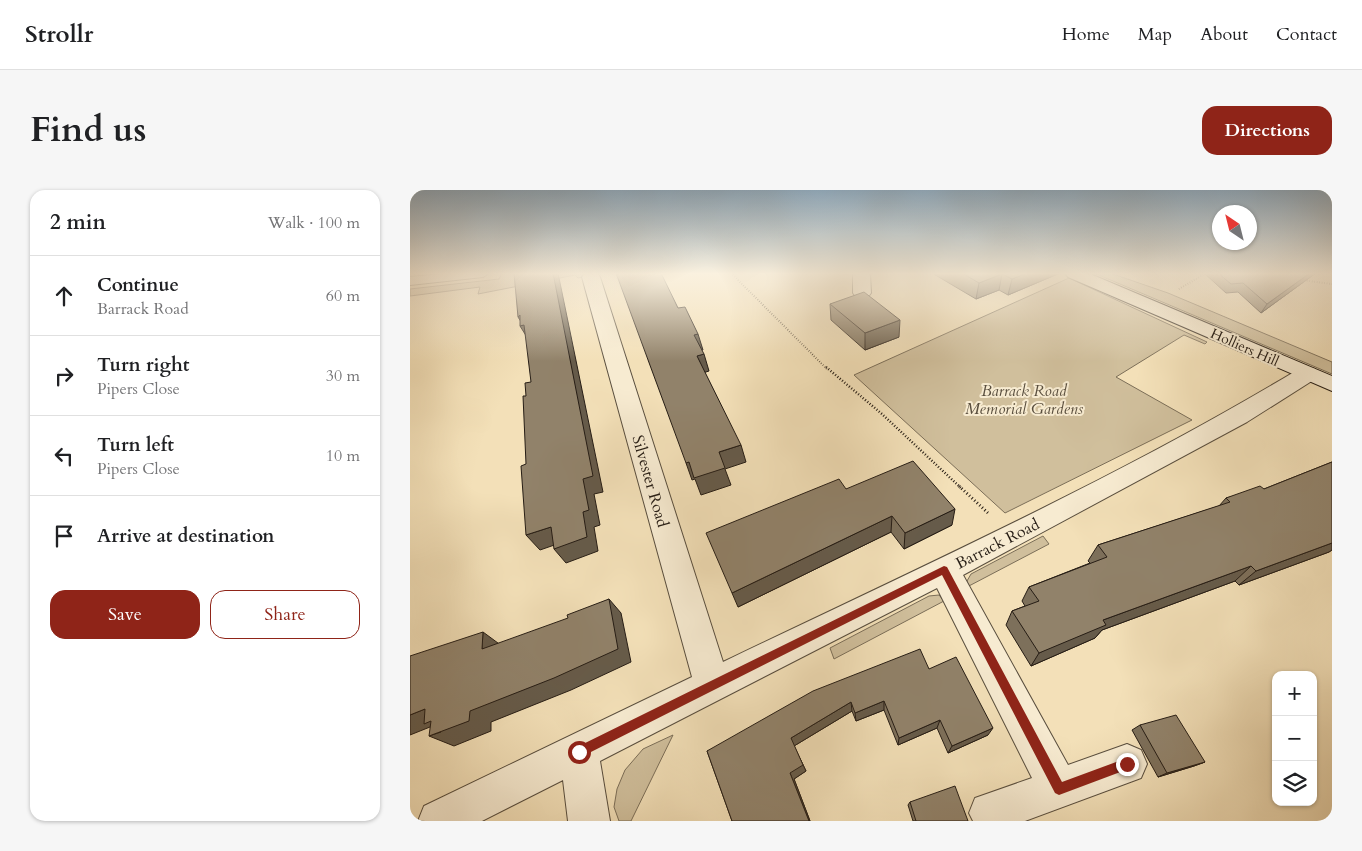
<!DOCTYPE html>
<meta charset="utf-8">
<style>
body{margin:0;font-family:Cardo,serif;background:#f6f6f6;color:#202124}
.controls{position:absolute;right:15px;bottom:15px;display:grid;overflow:hidden;border-radius:10px;box-shadow:0 1px 4px #0004}
.controls button{width:45px;height:45px;display:grid;place-items:center;padding:0;border:0;border-bottom:1px solid #e0e0e0;background:#fff;color:#202124;font:25px sans-serif}
.compass{position:absolute;left:802px;top:15px;width:45px;height:45px;border-radius:50%;background:#fff;box-shadow:0 1px 4px #0004;rotate:325deg}
.stop{position:absolute;width:15px;height:15px;margin:-11px;border:4px solid #8f2418;border-radius:50%;background:#fff}
.stop.end{background:#8f2418;border-color:#fff;box-shadow:0 1px 5px #0008}
.list{margin:0;padding:0;list-style:none}
h2{display:flex;justify-content:space-between;align-items:center;height:65px;margin:0;padding:0 20px;font-size:21px}
h2 small{font-size:16px;font-weight:400;color:#757577}
.list li{display:grid;grid-template-columns:32px 1fr auto;gap:15px;align-items:center;box-sizing:border-box;height:80px;padding:0 20px;border-top:1px solid #e0e0e0}
.list b{display:block;font-size:19px;white-space:nowrap}
.list p{margin:0;font-size:16px;white-space:nowrap;color:#757577}
.list em{font-size:16px;font-style:normal;color:#757577}
.actions{display:flex;gap:10px;padding:15px 20px}
.actions a{flex:1;padding:11px 0;border:1px solid #8f2418;border-radius:15px;text-align:center;font-size:18px;color:#8f2418}
.actions .main{background:#8f2418;color:#fff}
.icon{flex:none;width:28px;height:28px;fill:none;stroke:currentColor;stroke-width:2;stroke-linecap:round;stroke-linejoin:round}
.map{position:relative;flex:none;width:922px;height:631px;overflow:hidden;border-radius:15px}
header{display:flex;align-items:center;gap:30px;box-sizing:border-box;height:70px;padding:0 25px;background:#fff;border-bottom:1px solid #e0e0e0}
header strong{font-size:24px}
nav{display:flex;gap:28px;margin-inline-start:auto;font-size:18px}
.intro{display:flex;align-items:center;justify-content:space-between;box-sizing:border-box;height:120px;padding:0 30px}
h1{margin:0;font-size:35px}
.button{padding:12px 22px;border-radius:15px;background:#8f2418;color:#fff;font-size:18px;font-weight:700}
main{display:flex;gap:30px;padding:0 30px}
aside{flex:1;background:#fff;border-radius:15px;box-shadow:0 1px 4px #0004}
.map>svg:first-child{display:block}
</style>
<header>
<strong>Strollr</strong>
<nav><a>Home</a><a>Map</a><a>About</a><a>Contact</a></nav>
</header>
<div class="intro"><h1>Find us</h1><a class="button">Directions</a></div>
<main>
<aside>
<h2>2 min<small>Walk · 100 m</small></h2>
<ul class="list">
<li><svg class="icon" aria-label="ahead" viewBox="0 0 24 24"><path d="M12 20V5M6 11l6-6 6 6"/></svg><div><b>Continue</b><p>Barrack Road</p></div><em>60 m</em></li>
<li><svg class="icon" aria-label="right" viewBox="0 0 24 24"><path d="M7 20v-9h11M14 6l5 5-5 5"/></svg><div><b>Turn right</b><p>Pipers Close</p></div><em>30 m</em></li>
<li><svg class="icon" aria-label="left" viewBox="0 0 24 24"><path d="M17 20v-9H6M10 6l-5 5 5 5"/></svg><div><b>Turn left</b><p>Pipers Close</p></div><em>10 m</em></li>
<li><svg class="icon" aria-label="arrive" viewBox="0 0 24 24"><path d="M6 21V4h12l-3 4 3 4H6"/></svg><div><b>Arrive at destination</b></div></li>
</ul>
<div class="actions"><a class="main">Save</a><a>Share</a></div>
</aside>
<div class="map">
<svg width="922" height="631" viewBox="0 0 922 631">
<rect width="100%" height="100%" fill="#f3e0b8"/>
<filter id="stains"><feTurbulence type="fractalNoise" baseFrequency=".004" numOctaves="4"/><feColorMatrix values="0 0 0 0 .2 0 0 0 0 .09 0 0 0 0 .02 0 0 0 .5 -.17"/></filter>
<radialGradient id="worn" r=".72"><stop offset=".6" stop-color="#630" stop-opacity="0"/><stop offset="1" stop-color="#630" stop-opacity=".3"/></radialGradient>
<path fill="#d0bf9c" stroke="#7b6e58" d="M92,83H192L168,88L165,85L68,104L70,97L0,106V99L89,89Z
M684,83H700L758,103L922,172V184Z
M659,88L797,152L795,154L774,145L706,187L782,230L595,323L444,185Z
M633,346L639,354L557,397V391L561,384Z
M529,405L534,411L424,469L420,458L519,406Z
M263,545L221,631H209L204,617L207,599L215,580L233,559Z"/>
<g fill="none" stroke-linecap="round" stroke-linejoin="round">
<defs>
<path id="service" d="M42,83H79L73,87L0,95V87Z"/>
<path id="minor" d="M175,83H187L190,87L313,472C506,379 705,290 889,179L897,177L905,179L908,184L905,189L837,232L553,385L658,575L717,554L731,560L737,574L731,588L615,631H563L559,623L565,608L622,588L527,398L190,571L200,631H158L153,590L72,631H8L14,616L282,487L172,87Z
M443,83H460L461,103L458,107H446L443,103Z"/>
<path id="secondary" d="M655,83H678L922,186V201L658,87Z"/>
</defs>
<use href="#service" stroke="#594e3e" stroke-width="2"/>
<use href="#minor" stroke="#594e3e" stroke-width="2"/>
<use href="#secondary" stroke="#261d15" stroke-width="2"/>
<path stroke="#261d15" stroke-width="2" stroke-dasharray="0.5 2" stroke-linecap="butt" d="M321,83L417,179
M892,90L922,94
M769,99L796,83"/>
<path stroke="#261d15" stroke-width="2.5" stroke-dasharray="1 2" stroke-linecap="butt" d="M416,177L472,224L551,298"/>
<path stroke="#261d15" stroke-width="3" stroke-dasharray="1 2.5" stroke-linecap="butt" d="M549,296L578,323"/>
<use href="#service" fill="#f7ebd1" fill-rule="evenodd"/>
<use href="#minor" fill="#f7ebd1" fill-rule="evenodd"/>
<use href="#secondary" fill="#f7ebd1" fill-rule="evenodd"/>
</g>
<path fill="#7d705b" stroke="#261d15" d="M522,83H650L598,105L589,100L566,109Z
M794,83H906L851,123L828,102L816,103Z
M420,114L489,147L455,160L421,130Z
M922,272V360L919,362L829,395L825,391L692,440L685,448L621,476L596,435L602,421L615,416L612,411L619,397L680,373L678,371L688,355L809,316L816,308L854,299Z
M436,299L542,335L494,359L481,342L328,417Z
M519,479L578,545L538,563L527,538L488,555L474,520L446,531L442,521L384,556L396,581L384,589L400,631H322L297,561Z
M730,535L795,572L784,576L748,587L722,540Z
M500,612L558,631H503L498,615Z"/>
<path fill="#665b4a" stroke="#261d15" d="M143,83H148L193,302L184,304L190,335L184,337L188,361L156,373L144,359L173,322Z
M617,83H650L598,105L602,89Z
M900,83H906L851,123L857,114Z
M592,84L589,100L566,109L569,93Z
M110,125L123,151L120,152L110,136L113,135L108,127Z
M490,130L489,147L455,160V143Z
M288,144L293,160L289,161L284,145Z
M294,164L299,181L293,183L287,166Z
M331,255L336,272L315,279L321,295L291,305L285,289L282,290L276,273Z
M545,319L542,335L494,359L495,343Z
M482,326L481,342L328,417L322,403Z
M141,337L153,352L130,360L116,345Z
M922,353V360L919,362L829,395L846,381Z
M841,376L825,391L692,440L685,448L621,476L629,463L693,430Z
M199,409L211,423L221,472L161,500L81,532V541L44,556L19,546L31,542L20,537L0,545V525L15,519Z
M73,442L92,456L72,459Z
M474,511V520L446,531L445,523Z
M441,512L442,521L384,556L396,581L384,589L400,631H399L380,583L381,548Z
M530,530L527,538L488,555L489,548Z
M583,538L578,545L538,563L542,556Z
M795,572L784,576L748,587L757,583Z"/>
<path fill="#91826a" stroke="#261d15" d="M104,83H143L183,286L173,289L179,320L173,322L177,347L144,359L141,337L116,345L111,276L116,274L113,206H116L115,193L121,192L114,135L110,136V125L108,127Z
M206,83H251L268,118L275,117L288,144L284,145L294,164L287,166L331,255L309,262L315,278L284,288L279,272L276,273Z
M552,83H617L602,89L592,84L569,93Z
M808,83H900L857,114L833,93L821,94Z
M454,102L490,130L455,143L420,114Z
M503,271L545,319L495,343L482,326L322,403L296,343L429,289L436,299Z
M922,272V353L846,381L841,376L693,430L696,435L629,463L602,421L629,411L619,397L697,367L688,355L820,312L816,308L850,296L854,299Z
M199,409L208,459L144,488L60,521L59,531L19,546L21,531L14,534L15,519L0,525V466L73,442L72,459L158,428L157,425Z
M510,459L519,479L546,467L583,538L542,556L530,530L489,548L474,511L445,523L441,512L381,548L393,575L380,583L399,631H322L297,561L403,501Z
M766,525L795,572L757,583L730,535Z
M545,596L558,631H506L500,612Z"/>
<linearGradient id="sky" x2="0" y2="1"><stop stop-color="#90abbf"/><stop offset="0.49" stop-color="#faf1df"/><stop offset="1" stop-color="#faf1df" stop-opacity="0"/></linearGradient>
<rect width="922" height="171" fill="url(#sky)"/>
<path fill="#8f2418" d="M534,376L537,377L652,592L717,568L721,570V578L649,605L645,603L532,385L173,566H165V558Z"/>
<g text-anchor="middle" stroke-width="4" stroke-linejoin="round" paint-order="stroke">
<g font-size="14" fill="#261d15" stroke="#f7ebd1">
<text transform="translate(835 157) rotate(24)" y="5">Holliers Hill</text>
</g>
<g font-size="16" font-style="italic" fill="#594e3e" stroke="#f7ebd1">
<text x="614" y="206">Barrack Road<tspan x="614" dy="18">Memorial Gardens</tspan></text>
</g>
<g font-size="16" fill="#261d15" stroke="#f7ebd1">
<text transform="translate(241 291) rotate(74)" y="6">Silvester Road</text>
<text transform="translate(587 353) rotate(-27)" y="6">Barrack Road</text>
</g>
</g>
<rect width="100%" height="100%" filter="url(#stains)"/>
<rect width="100%" height="100%" fill="url(#worn)"/>
</svg>
<div class="controls">
<button>+</button>
<button>−</button>
<button><svg class="icon" aria-label="layers" viewBox="0 0 24 24"><path d="M12 4l9 5-9 5-9-5zM3 14l9 5 9-5"/></svg></button>
</div>
<svg class="compass" viewBox="-18 -18 36 36"><path d="M0-13l5 13h-10z" fill="#e53935"/><path d="M0 13l5-13h-10z" fill="#757577"/></svg>
<div class="stop" style="left:169px;top:562px"></div>
<div class="stop end" style="left:717px;top:574px"></div>
</div>
</main>
